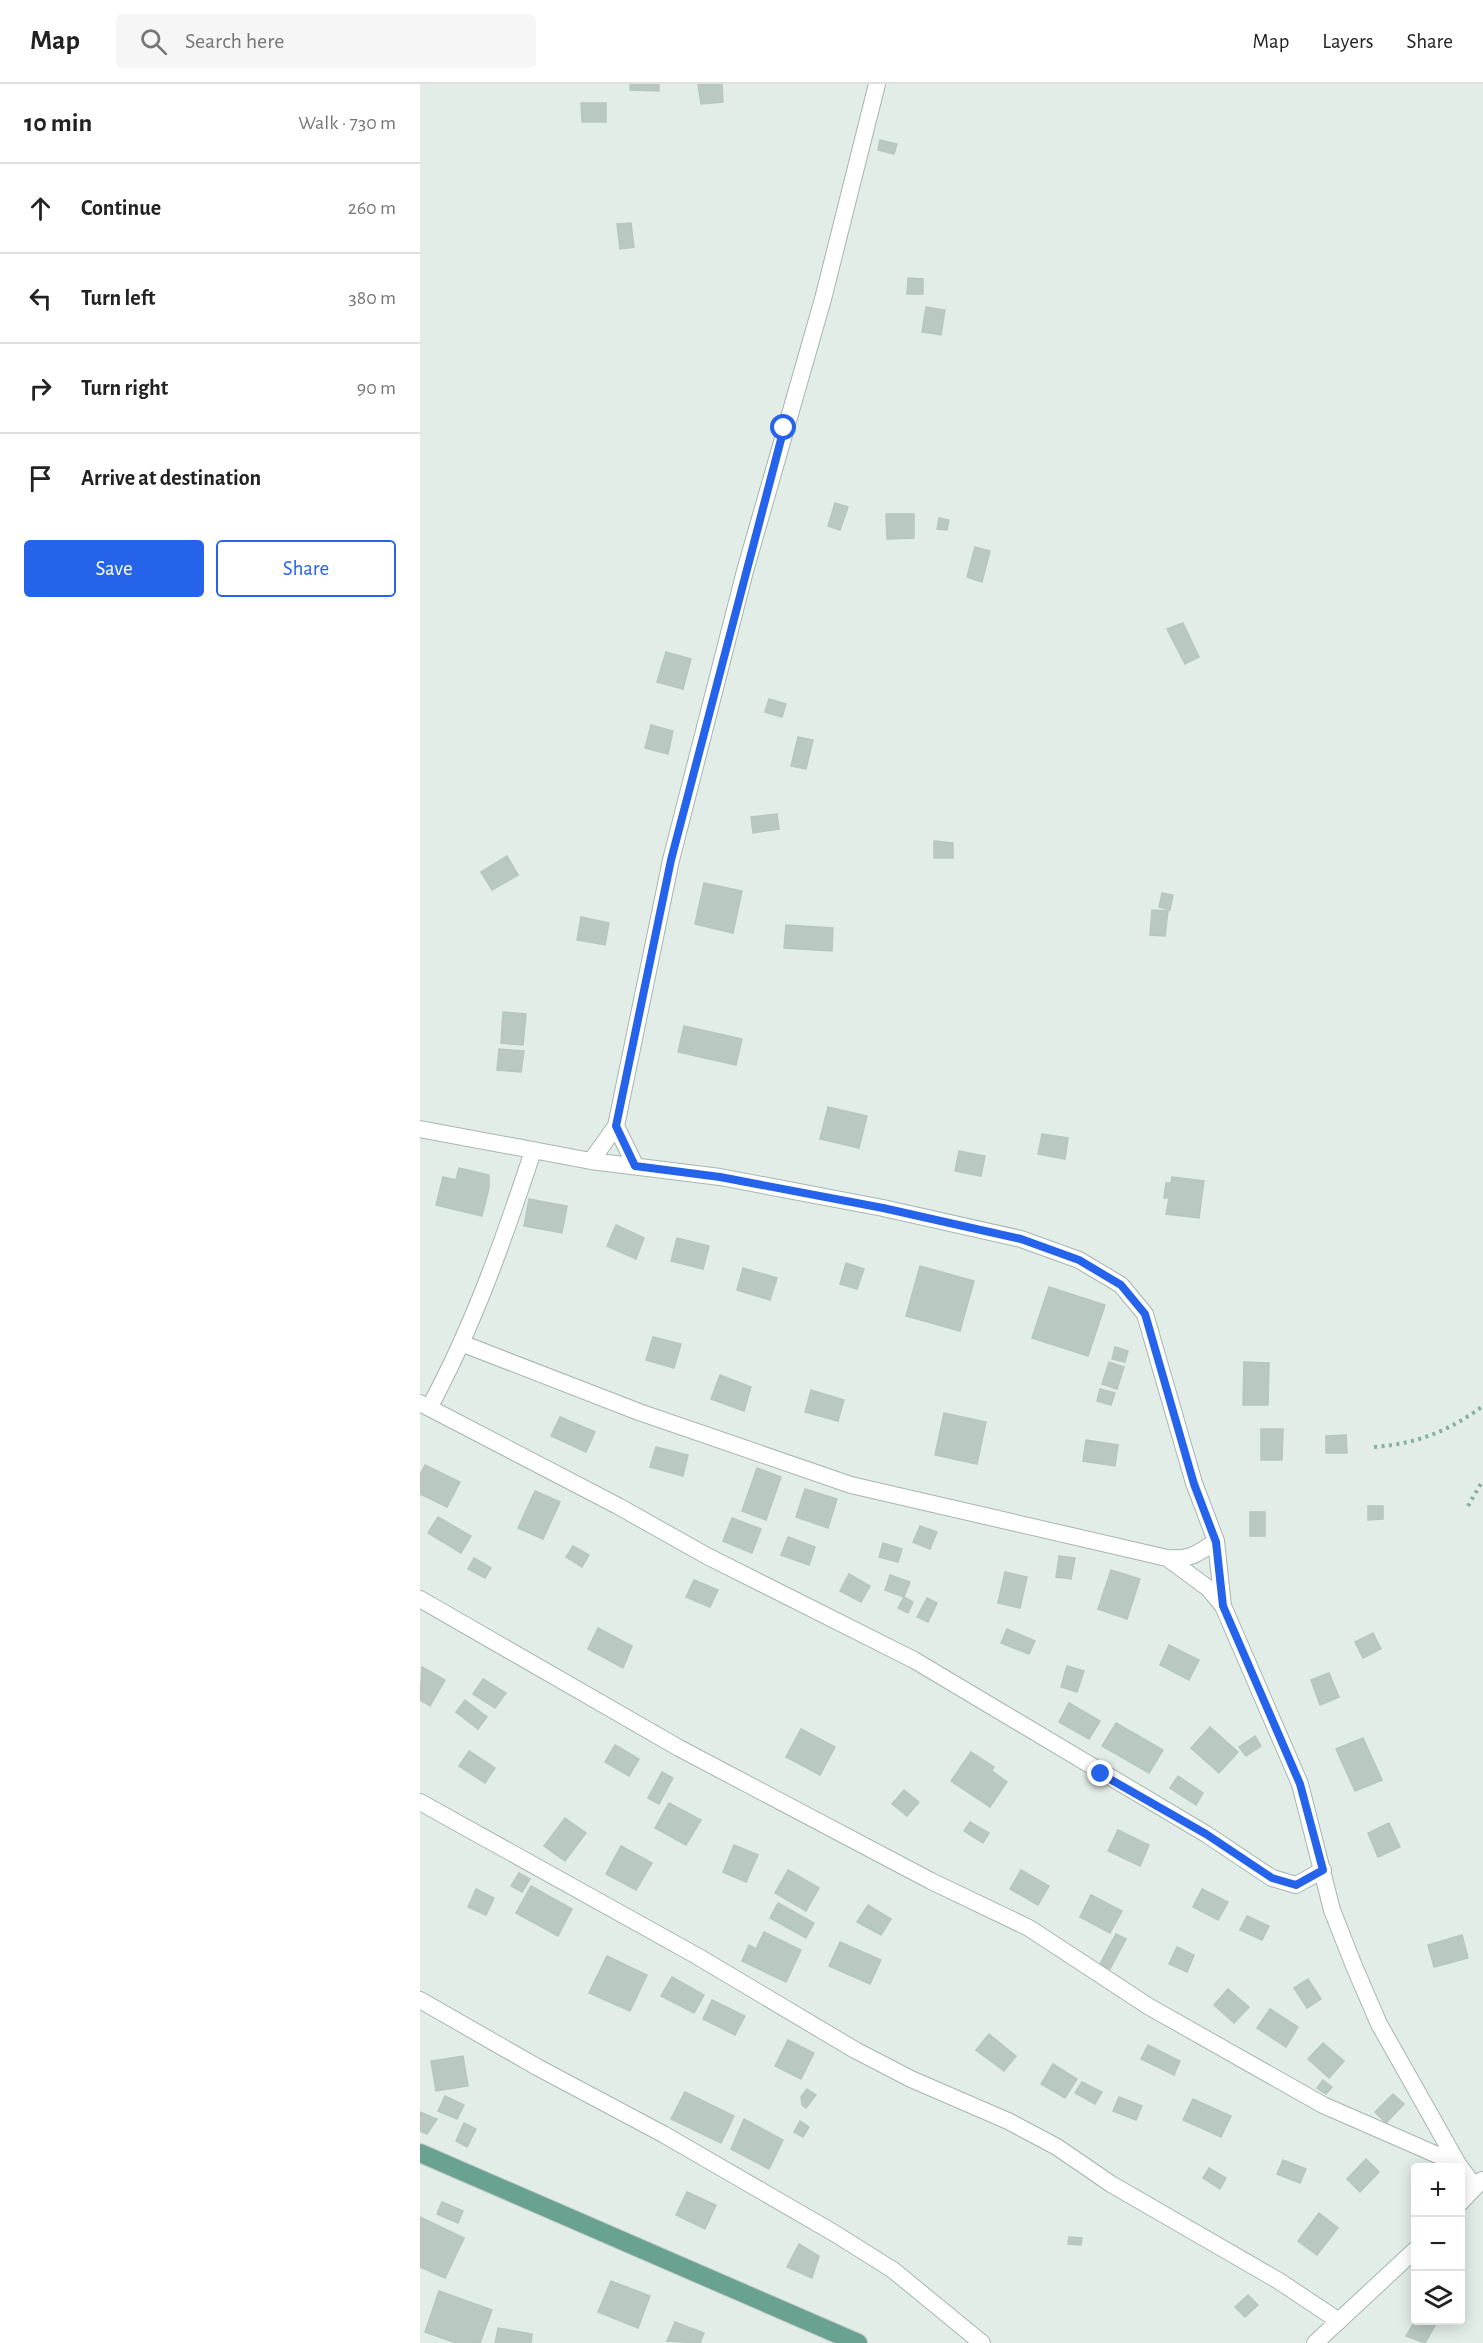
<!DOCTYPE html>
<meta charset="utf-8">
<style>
body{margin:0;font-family:"Alegreya Sans",sans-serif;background:#f6f6f6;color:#222}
.controls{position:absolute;right:18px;bottom:18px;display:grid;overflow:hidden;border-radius:6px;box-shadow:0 3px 15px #0003}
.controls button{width:54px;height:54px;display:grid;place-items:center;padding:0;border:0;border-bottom:2px solid #e0e0e0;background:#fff;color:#222;font:30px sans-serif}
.stop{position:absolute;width:18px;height:18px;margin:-14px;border:4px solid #2563eb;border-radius:50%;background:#fff}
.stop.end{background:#2563eb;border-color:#fff;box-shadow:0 2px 6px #0008}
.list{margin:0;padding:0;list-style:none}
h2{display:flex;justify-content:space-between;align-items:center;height:78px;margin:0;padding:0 24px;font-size:26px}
h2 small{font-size:20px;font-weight:400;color:#767676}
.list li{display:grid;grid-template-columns:39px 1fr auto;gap:18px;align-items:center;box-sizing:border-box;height:90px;padding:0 24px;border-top:2px solid #e0e0e0}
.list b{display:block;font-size:22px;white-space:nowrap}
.list em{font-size:20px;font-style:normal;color:#767676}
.actions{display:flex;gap:12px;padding:18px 24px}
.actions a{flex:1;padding:14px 0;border:2px solid #2563eb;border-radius:6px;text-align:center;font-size:21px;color:#2563eb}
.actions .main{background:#2563eb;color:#fff}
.icon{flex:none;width:33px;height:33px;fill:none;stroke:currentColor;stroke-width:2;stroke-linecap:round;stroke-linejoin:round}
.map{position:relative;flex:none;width:1063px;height:2259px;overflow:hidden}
header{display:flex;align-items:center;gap:36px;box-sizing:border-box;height:84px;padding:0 30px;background:#fff;border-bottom:2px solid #e0e0e0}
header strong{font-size:28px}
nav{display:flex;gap:33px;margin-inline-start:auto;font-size:21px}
.search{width:420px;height:54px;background:#f6f6f6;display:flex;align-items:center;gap:15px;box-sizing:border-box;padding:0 21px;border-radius:6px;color:#767676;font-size:22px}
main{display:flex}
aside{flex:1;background:#fff}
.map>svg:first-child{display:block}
</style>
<header>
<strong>Map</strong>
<div class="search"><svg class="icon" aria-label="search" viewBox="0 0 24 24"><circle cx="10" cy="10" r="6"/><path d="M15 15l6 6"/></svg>Search here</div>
<nav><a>Map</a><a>Layers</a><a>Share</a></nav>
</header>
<main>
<aside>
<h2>10 min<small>Walk · 730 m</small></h2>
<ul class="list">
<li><svg class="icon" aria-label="ahead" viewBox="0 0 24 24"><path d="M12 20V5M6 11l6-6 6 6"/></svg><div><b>Continue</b></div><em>260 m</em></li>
<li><svg class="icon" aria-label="left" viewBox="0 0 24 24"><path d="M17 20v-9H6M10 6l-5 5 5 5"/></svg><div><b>Turn left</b></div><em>380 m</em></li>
<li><svg class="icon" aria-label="right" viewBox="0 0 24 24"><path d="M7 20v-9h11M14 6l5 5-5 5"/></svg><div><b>Turn right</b></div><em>90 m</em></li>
<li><svg class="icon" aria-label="arrive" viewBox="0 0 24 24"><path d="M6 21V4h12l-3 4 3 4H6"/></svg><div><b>Arrive at destination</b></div></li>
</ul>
<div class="actions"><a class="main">Save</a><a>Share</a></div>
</aside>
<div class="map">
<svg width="1063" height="2259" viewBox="0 0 1063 2259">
<rect width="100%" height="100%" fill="#e3ede8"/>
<path fill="#b9c8c1" stroke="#b6c7bf" stroke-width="1.5" d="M210,0H239V7L210,6Z
M278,0H302L303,18L281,20Z
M161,19H186V38H162Z
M460,56L477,60L474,70L458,66Z
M211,139L214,163L200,165L197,140Z
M488,194L503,195V210H487Z
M506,223L525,226L521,251L502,248Z
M415,419L428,423L420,446L408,442Z
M466,430H494V454L467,455Z
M519,434L529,436L527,446L517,445Z
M555,463L570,467L562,498L547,493Z
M763,539L779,573L765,580L747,545Z
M246,568L271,575L263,605L237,598Z
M349,615L366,620L362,633L345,628Z
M231,641L253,647L248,670L225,664Z
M378,653L393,656L386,685L371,682Z
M357,730L359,745L333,749L331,733Z
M514,757L533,759V774H514Z
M87,772L98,791L72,806L61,788Z
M284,799L322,807L313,849L275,840Z
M742,809L753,811L750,826L739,823Z
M732,826L748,827L745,852L730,851Z
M161,833L189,839L185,861L157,856Z
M366,841L413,844L412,867L364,864Z
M83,928L106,930L103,961L81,959Z
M264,942L322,955L316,981L258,968Z
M79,965L104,967L101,988L77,986Z
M408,1023L447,1032L439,1064L400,1055Z
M622,1050L648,1054L645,1075L618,1070Z
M539,1067L565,1072L561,1092L535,1087Z
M39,1084L69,1091V1104L62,1132L16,1121L23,1093L36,1096Z
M752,1093L784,1097L779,1134L746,1130L749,1114H744L746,1099H751Z
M109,1115L147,1122L142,1149L104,1142Z
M196,1141L224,1154L216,1175L187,1162Z
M257,1154L289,1162L283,1185L251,1177Z
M426,1179L444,1185L437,1205L420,1200Z
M500,1182L554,1197L540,1247L486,1232Z
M323,1184L357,1194L350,1216L317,1206Z
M629,1203L685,1221L668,1272L612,1254Z
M233,1253L261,1260L254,1284L226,1276Z
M695,1263L708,1267L705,1278L692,1275Z
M689,1278L704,1283L697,1305L682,1300Z
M824,1278L849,1279L848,1321H823Z
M300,1291L331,1303L324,1327L291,1315Z
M680,1305L695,1309L691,1321L677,1317Z
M391,1306L424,1316L418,1337L385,1328Z
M524,1329L566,1338L557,1380L515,1371Z
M140,1333L175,1348L166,1368L131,1352Z
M841,1345H863L862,1376H841Z
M926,1351L927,1369H906V1352Z
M666,1356L698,1361L695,1382L663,1377Z
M236,1363L268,1371L263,1392L230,1383Z
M5,1381L40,1398L27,1423L0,1410V1391Z
M337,1384L361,1393L346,1436L322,1427Z
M385,1405L417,1415L408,1444L376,1433Z
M115,1407L140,1418L123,1455L98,1444Z
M948,1422H963V1435L948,1436Z
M830,1428H845V1452H830Z
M18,1433L51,1452L41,1469L8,1449Z
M312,1434L341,1445L332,1469L303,1457Z
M500,1442L517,1448L510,1465L493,1458Z
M368,1453L395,1463L389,1481L361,1471Z
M463,1459L482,1465L478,1478L459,1473Z
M153,1462L169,1471L162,1483L146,1473Z
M639,1472L655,1474L651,1495L636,1493Z
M54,1474L71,1484L65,1494L48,1485Z
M691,1486L720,1495L707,1535L678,1525Z
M585,1488L607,1493L600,1524L578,1519Z
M429,1490L450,1502L441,1518L420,1507Z
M470,1491L490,1498L484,1513L465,1506Z
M274,1496L298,1506L290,1523L266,1513Z
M484,1513L493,1518L488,1529L478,1524Z
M507,1514L517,1519L508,1538L497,1533Z
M178,1544L212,1562L203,1584L168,1565Z
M587,1545L615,1557L609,1570L581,1559Z
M953,1549L961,1565L943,1574L935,1558Z
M749,1561L779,1576L769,1596L740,1581Z
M647,1582L664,1587L657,1608L641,1603Z
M2,1583L25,1596L10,1622L0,1616Z
M909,1589L919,1613L900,1621L891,1596Z
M63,1595L86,1609L75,1624L53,1610Z
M45,1616L67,1633L58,1645L36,1628Z
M649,1619L680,1637L669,1655L639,1638Z
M696,1639L743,1666L729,1689L682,1662Z
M790,1643L818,1668L799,1689L771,1664Z
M381,1645L415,1663L400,1691L366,1673Z
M835,1652L841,1662L826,1672L819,1663Z
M943,1654L962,1696L935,1707L916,1665Z
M195,1661L219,1675L209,1692L185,1678Z
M49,1667L75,1684L65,1699L39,1682Z
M551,1668L574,1683L572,1687L587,1698L570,1723L531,1697Z
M242,1688L253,1694L239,1720L228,1714Z
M758,1692L783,1709L776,1721L750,1704Z
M484,1706L499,1718L487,1732L472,1720Z
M249,1719L281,1736L266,1761L235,1744Z
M145,1734L166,1749L145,1777L124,1762Z
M550,1738L569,1749L563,1759L544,1747Z
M969,1739L980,1763L958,1773L948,1749Z
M698,1746L729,1761L720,1782L688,1767Z
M314,1761L338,1771L326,1798L303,1788Z
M201,1762L232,1779L216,1806L186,1790Z
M368,1786L399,1804L386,1827L355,1809Z
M601,1786L629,1802L618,1821L590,1805Z
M99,1789L110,1795L102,1808L91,1802Z
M111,1802L152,1825L138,1852L96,1829Z
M56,1805L74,1814L66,1831L48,1823Z
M782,1805L808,1818L798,1836L773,1823Z
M671,1811L702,1827L690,1849L660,1833Z
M358,1819L394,1839L386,1854L350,1834Z
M448,1821L471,1835L461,1851L437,1838Z
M827,1832L849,1842L842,1856L820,1846Z
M344,1848L381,1866L366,1898L322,1877L329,1861L336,1865Z
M696,1850L706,1855L690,1885L680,1880Z
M1042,1851L1048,1874L1014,1883L1008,1861Z
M420,1858L461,1876L450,1900L409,1882Z
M757,1863L774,1871L767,1888L749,1880Z
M187,1872L227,1891L210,1927L169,1909Z
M252,1893L284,1911L274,1929L241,1912Z
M888,1895L901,1915L887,1924L874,1904Z
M808,1905L829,1923L814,1939L794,1921Z
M292,1916L325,1932L315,1951L283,1935Z
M850,1925L878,1943L866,1963L837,1944Z
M569,1950L596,1972L584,1987L556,1966Z
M368,1956L394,1969L381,1995L355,1982Z
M903,1959L924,1977L909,1994L888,1975Z
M728,1961L760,1977L754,1991L721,1975Z
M43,1972L48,2002L16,2007L11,1977Z
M633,1980L657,1995L645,2014L621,2000Z
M903,1996L912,2003L906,2010L897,2004Z
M662,1998L682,2008L675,2020L655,2009Z
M387,2005L396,2011L386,2024L382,2021L381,2013Z
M265,2008L314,2032L301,2059L251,2035Z
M973,2010L984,2020L966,2039L955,2028Z
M25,2012L44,2021L37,2035L18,2027Z
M699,2013L722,2022L716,2036L693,2027Z
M773,2015L811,2032L801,2053L763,2036Z
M0,2028L17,2035L7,2050L0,2047Z
M324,2035L363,2056L349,2085L311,2065Z
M380,2037L389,2043L383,2053L374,2048Z
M44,2039L56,2045L47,2063L36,2057Z
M946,2075L959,2088L940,2108L927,2095Z
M863,2076L886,2085L880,2099L857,2090Z
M789,2084L806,2094L800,2105L783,2094Z
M267,2108L296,2121L285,2145L256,2131Z
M22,2118L43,2127L38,2139L17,2130Z
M899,2129L918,2144L897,2171L878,2157Z
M0,2133L44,2154L25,2194L0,2183Z
M649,2153L662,2154L661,2161L648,2160Z
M379,2160L399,2172L392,2194L367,2183Z
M191,2197L230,2212L218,2244L178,2228Z
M19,2207L72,2226L60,2259H36L5,2248Z
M828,2211L838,2221L825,2233L815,2223Z
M996,2235L1016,2240L1005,2259L986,2252Z
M255,2238L284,2249L280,2259L247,2257Z
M78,2244L112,2250L111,2259H75Z"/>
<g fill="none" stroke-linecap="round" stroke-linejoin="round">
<defs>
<path id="minor" d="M196,1042L215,1081
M0,1045L171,1077L300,1093L463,1124L601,1155L659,1176L701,1201L725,1230L774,1399L796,1457L803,1522L880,1700L912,1826L934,1882L959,1940L1038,2080L1055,2103
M171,1077L196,1042L251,776L325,487L403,215L457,0
M41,1259L219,1328L431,1401L747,1474L788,1504L803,1522
M0,1319L198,1422L287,1472L494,1576L786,1750L852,1794L876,1801L903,1786
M9,1324C53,1243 84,1155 113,1067
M747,1474C769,1476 778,1470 796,1457
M0,1515L259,1664L511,1797L609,1844L728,1922L903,2021L1038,2080
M0,1718L277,1872L435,1966L491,1995L588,2037L637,2063L691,2100L859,2197L919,2237
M0,1916L117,1983L243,2050L414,2149L473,2186L562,2259
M1040,2119L1062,2096
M895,2259L996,2165"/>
<path id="primary" d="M0,2069L438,2259"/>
</defs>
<use href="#minor" stroke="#a6b5af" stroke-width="18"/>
<use href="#primary" stroke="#c1c9c7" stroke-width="20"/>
<path stroke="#84b0a1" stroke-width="4" stroke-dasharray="3 4.5" stroke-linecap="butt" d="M954,1363C996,1360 1029,1347 1063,1322
M1048,1422L1063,1396"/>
<use href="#minor" stroke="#fff" stroke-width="16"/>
<use href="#primary" stroke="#69a291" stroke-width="18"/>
</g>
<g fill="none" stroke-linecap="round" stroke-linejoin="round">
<path stroke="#2563eb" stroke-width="8" d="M364,344L251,776L196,1042L215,1082L300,1093L463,1124L601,1155L659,1176L701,1201L725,1230L774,1400L796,1458L803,1522L880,1700L903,1786L876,1801L852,1794L786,1750L681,1690"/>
</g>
</svg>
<div class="controls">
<button>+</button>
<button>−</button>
<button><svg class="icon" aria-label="layers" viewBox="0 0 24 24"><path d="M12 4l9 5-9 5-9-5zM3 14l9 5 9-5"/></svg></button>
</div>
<div class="stop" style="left:364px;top:344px"></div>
<div class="stop end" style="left:681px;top:1690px"></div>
</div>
</main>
